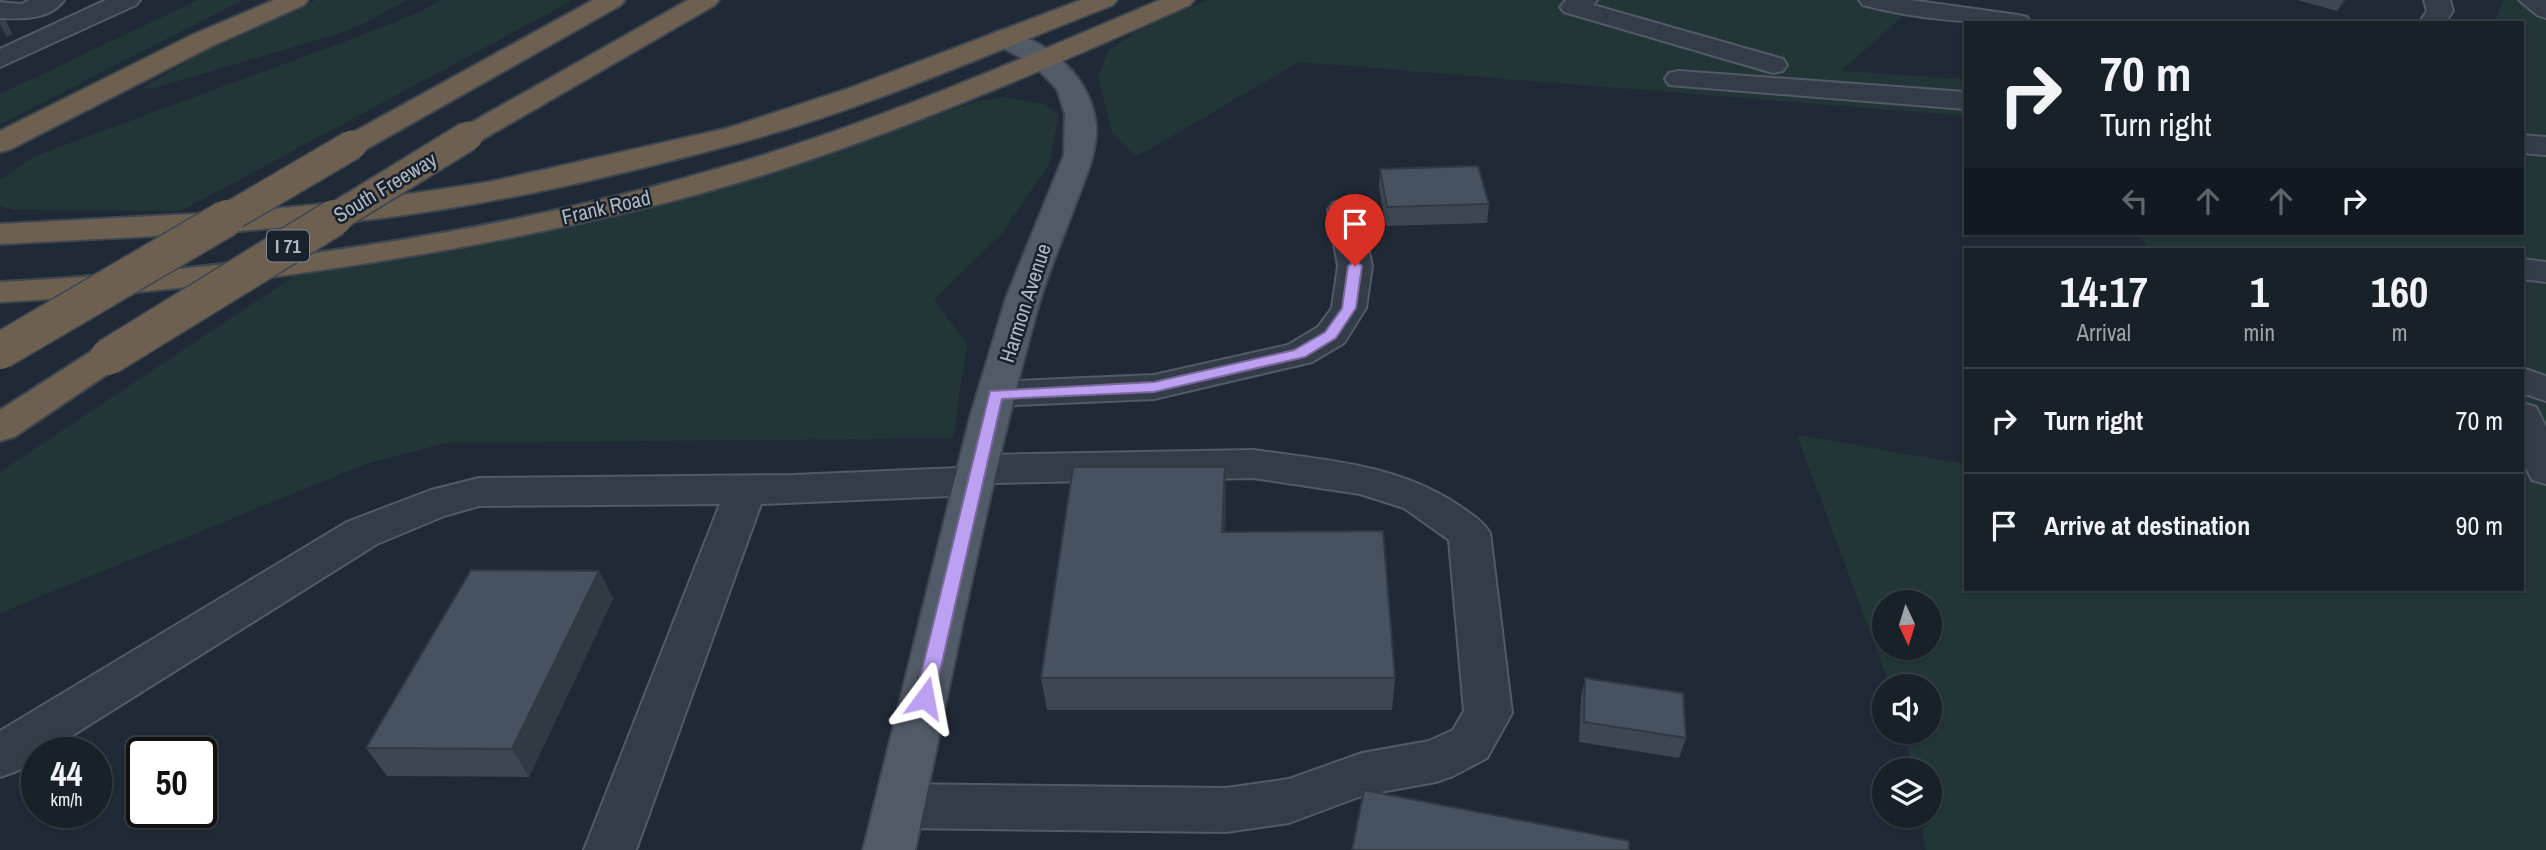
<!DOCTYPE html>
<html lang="en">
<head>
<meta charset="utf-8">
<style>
  body { margin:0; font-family:"Archivo Narrow",sans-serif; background:#252d34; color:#f1f3f6; height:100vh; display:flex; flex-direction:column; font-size:26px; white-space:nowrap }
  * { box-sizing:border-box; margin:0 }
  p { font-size:23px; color:#9fa3a8 }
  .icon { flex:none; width:38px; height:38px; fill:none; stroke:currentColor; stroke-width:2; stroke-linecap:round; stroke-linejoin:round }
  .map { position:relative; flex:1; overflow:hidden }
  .details { position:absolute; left:1964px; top:248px; width:560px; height:343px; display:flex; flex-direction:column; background:#182028; border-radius:0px; box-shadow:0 2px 5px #0004,0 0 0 2px #363e45 }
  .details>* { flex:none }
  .banner { position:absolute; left:1964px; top:21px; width:560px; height:214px; border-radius:0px; box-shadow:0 2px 5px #0004,0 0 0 2px #363e45; background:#182028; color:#f1f3f6; overflow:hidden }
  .needle { width:46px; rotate:176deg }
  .fabs { position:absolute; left:1872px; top:590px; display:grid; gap:14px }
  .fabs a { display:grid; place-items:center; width:70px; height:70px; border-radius:50%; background:#182028; box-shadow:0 2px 5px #0004,0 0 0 2px #363e45; font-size:35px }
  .speed { position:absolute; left:21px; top:737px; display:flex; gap:14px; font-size:35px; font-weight:700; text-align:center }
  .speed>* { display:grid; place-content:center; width:91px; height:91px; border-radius:50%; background:#182028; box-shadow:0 2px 5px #0004,0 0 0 2px #363e45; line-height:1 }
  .speed small { font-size:18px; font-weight:400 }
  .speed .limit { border:4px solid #111; border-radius:10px; background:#fff; color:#111 }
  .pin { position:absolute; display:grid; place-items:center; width:60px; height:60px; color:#fff; margin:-72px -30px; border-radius:50% 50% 50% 0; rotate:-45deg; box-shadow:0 0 7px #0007 }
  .pin .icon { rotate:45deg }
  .me { position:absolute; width:77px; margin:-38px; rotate:13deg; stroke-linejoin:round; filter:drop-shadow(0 0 5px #0008) }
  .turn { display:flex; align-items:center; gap:24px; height:147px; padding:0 21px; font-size:32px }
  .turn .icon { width:91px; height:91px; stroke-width:2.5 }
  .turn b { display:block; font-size:49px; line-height:60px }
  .lanes { display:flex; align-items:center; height:66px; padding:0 21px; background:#0003; justify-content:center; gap:35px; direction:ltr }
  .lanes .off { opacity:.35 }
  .eta { display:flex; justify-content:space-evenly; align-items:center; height:119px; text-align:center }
  .eta b { font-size:42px; font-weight:700; line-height:49px }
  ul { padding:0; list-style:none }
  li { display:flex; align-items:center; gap:21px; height:105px; padding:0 21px; border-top:2px solid #363e45 }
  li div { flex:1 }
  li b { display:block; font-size:26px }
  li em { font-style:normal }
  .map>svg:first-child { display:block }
  .green { fill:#223637; fill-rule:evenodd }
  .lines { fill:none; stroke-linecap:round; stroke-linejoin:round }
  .minor-tunnel { stroke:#353f4b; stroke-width:29; stroke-dasharray:29 14; stroke-linecap:butt }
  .minor-casing { stroke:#515a65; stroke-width:4 }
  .major-casing { stroke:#3d4550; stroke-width:4 }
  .highway-casing { stroke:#3e4751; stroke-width:4 }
  .minor { fill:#333c47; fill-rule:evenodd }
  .major { fill:#515b67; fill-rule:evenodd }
  .highway { fill:#6d6051; fill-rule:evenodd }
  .highway-bridge-far1-casing { stroke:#3e4751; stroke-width:32; stroke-linecap:butt }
  .highway-bridge-casing { stroke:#3e4751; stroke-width:39; stroke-linecap:butt }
  .highway-bridge-far1 { stroke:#6d6051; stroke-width:29 }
  .highway-bridge { stroke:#6d6051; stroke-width:36 }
  .wall { fill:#3c4753 }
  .shaded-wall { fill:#313943 }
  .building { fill:#465260; stroke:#313943; stroke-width:2 }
  .route { fill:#bca0f2; stroke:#7a689d; stroke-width:2 }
  .labels { text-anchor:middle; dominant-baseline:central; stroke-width:5; stroke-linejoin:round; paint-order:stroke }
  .shield { fill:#19212b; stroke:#818a96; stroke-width:2 }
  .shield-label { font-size:19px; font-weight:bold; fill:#aeb7c4 }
  .street-label { font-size:21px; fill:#aeb7c4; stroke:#19212b }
</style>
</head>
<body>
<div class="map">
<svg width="2546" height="850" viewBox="0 0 2546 850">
  <rect width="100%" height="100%" fill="#202a36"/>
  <!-- green -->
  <path class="green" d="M 198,0 L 243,0 L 0,124 L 0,94 Z
    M 316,0 L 408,0 L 361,25 L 334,35 L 154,88 L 142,88 L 237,33 Z
    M 441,0 L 573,0 L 181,211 L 15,210 L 0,206 L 0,180 L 35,156 L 349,40 L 420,12 Z
    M 1208,0 L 1921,0 L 1841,71 L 1965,79 L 1965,116 L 1299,62 L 1136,157 L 1112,133 L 1098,77 L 1108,51 L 1140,29 Z
    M 2503,0 L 2546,0 L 2546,850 L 1926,850 L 1920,816 L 1930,816 L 1930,770 L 1912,770 L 1905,732 L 1930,732 L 1930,686 L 1890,686 L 1797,435 L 1965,464 L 1965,590 L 2522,590 L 2522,250 L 2150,250 L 2137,233 L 2522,233 L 2522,23 L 2495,23 ZM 1885,602 L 1930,602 L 1930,648 L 1885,648 Z
    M 1005,97 L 1044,104 L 1059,114 L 1049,164 L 1002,233 L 934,300 L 967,343 L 953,438 L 445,443 L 366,464 L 0,613 L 0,472 L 305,269 L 629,211 L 771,175 L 974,102 Z"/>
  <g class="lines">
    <!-- minor-tunnel -->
    <path class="minor-tunnel" d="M 0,24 L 6,21"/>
    <!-- minor casing -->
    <g class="minor-casing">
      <path id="minor" d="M 30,0 L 64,0 C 50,20 21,19 0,18 L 0,2 L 21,4 Z
        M 106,0 L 140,0 L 136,5 L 0,67 L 0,49 Z
        M 1566,0 L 1597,0 L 1593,5 L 1783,59 L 1787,65 L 1783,71 L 1773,73 L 1564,12 L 1560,7 Z
        M 1859,0 L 1910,0 L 2018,15 L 2027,17 L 2031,23 C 1973,23 1919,20 1863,5 Z
        M 2424,0 L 2450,0 L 2453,11 L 2445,23 L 2419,23 L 2427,11 Z
        M 2519,0 L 2546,0 L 2546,18 L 2537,15 Z
        M 1679,71 L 1965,92 L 1965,109 L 1669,85 L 1665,79 L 1669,73 Z
        M 2522,135 L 2546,137 L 2546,155 L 2522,153 Z
        M 1344,200 L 1355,203 L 1360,210 L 1372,266 L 1366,308 L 1344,343 L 1312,362 L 1154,399 L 996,406 L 983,403 L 977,394 L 983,385 L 996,382 L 1154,375 L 1288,345 L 1318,327 L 1332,308 L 1338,266 L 1328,210 L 1333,203 Z
        M 2522,259 L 2546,262 L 2546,282 L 2522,279 Z
        M 2522,368 L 2546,376 L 2546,401 L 2522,393 Z
        M 2522,403 L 2536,407 L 2546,427 L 2546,484 L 2532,480 L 2522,460 Z
        M 1253,450 C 1324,460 1397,464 1458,505 C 1471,514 1482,520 1490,533 L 1512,713 L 1487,758 L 1453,776 L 1436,782 L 1364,795 L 1289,823 L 1226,832 L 900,828 L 882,822 L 875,806 L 882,790 L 900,784 L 1226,788 L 1289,779 L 1362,753 L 1429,741 L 1453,730 L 1464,711 L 1449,540 L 1404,508 L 1360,494 L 1253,478 L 993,483 L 988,491 L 974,495 L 761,504 L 636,850 L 584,850 L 720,504 L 479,506 L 444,516 L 377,544 L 46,752 L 37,752 L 37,758 L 17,771 L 0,777 L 0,731 L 347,522 L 431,490 L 479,478 L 793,475 L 958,468 L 963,459 L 977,455 Z"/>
    </g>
    <!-- major casing -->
    <g class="major-casing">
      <path id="major" d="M 1004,30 C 1050,42 1092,77 1096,127 C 1097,154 1085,178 1076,203 C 1062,241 1045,279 1035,318 C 987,493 953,672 915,850 L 863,850 L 970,417 L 1006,298 L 1064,155 L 1065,114 L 1057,89 L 1033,64 L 995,44 L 991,38 L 995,32 Z"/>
    </g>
    <!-- highway casing -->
    <g class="highway-casing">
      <path id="highway" d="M 274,0 L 308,0 L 304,5 L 212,46 L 11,149 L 0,152 L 0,131 L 194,34 Z
        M 593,0 L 625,0 L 621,5 L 363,151 L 352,154 L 341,151 L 337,145 L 341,139 Z
        M 688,0 L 719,0 L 715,5 L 478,142 L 468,145 L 458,142 L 453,136 L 458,130 Z
        M 1081,0 L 1117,0 L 1113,5 C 992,52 871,107 746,141 C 624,174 499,204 374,219 C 250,233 125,237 0,244 L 0,224 L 250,211 L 376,199 L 489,182 L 728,128 L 847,89 Z
        M 1160,0 L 1194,0 L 1190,5 C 1050,67 910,129 763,175 C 665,206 563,228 462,247 C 309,275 155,294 0,302 L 0,282 C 248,269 499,235 737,163 C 882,120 1021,59 1160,0 Z
        M 108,345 L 121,349 L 126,357 L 121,365 L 14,437 L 0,441 L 0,410 L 95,349 Z"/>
    </g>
    <!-- minor -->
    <use href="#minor" class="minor"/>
    <!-- major -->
    <use href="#major" class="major"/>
    <!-- highway -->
    <use href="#highway" class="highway"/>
    <!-- highway-bridge-far1 casing -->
    <g class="highway-bridge-far1-casing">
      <path id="highway-bridge-far1" d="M 224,220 L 352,145
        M 331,220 L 468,136"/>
    </g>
    <!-- highway-bridge casing -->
    <g class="highway-bridge-casing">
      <path id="highway-bridge" d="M 0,351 L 227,218
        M 108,357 L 334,218"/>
    </g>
    <!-- highway-bridge-far1 -->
    <use href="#highway-bridge-far1" class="highway-bridge-far1"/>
    <!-- highway-bridge -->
    <use href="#highway-bridge" class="highway-bridge"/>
  </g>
  <!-- wall -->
  <path class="wall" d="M 2297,0 L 2346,0 L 2337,11 Z
    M 1380,169 L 1489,204 L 1487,223 L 1386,226 L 1379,187 Z
    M 1226,500 L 1225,532 L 1395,678 L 1392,710 L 1047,710 L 1041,678 Z
    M 599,571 L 613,599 L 529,777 L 387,776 L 366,748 Z
    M 1585,678 L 1686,738 L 1679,758 L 1579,742 L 1581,698 Z"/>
  <!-- shaded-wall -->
  <path class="shaded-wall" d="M 2343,0 L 2346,0 L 2337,11 Z
    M 1225,467 L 1226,500 L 1224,564 L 1222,532 Z
    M 599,571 L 613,599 L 529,777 L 512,749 Z"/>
  <!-- building -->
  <path class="building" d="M 1478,166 L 1489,204 L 1387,207 L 1380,169 Z
    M 1073,467 L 1225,467 L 1222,532 L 1383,531 L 1395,678 L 1041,678 Z
    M 471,570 L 599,571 L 512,749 L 366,748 Z
    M 1585,678 L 1683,693 L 1686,738 L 1584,722 Z
    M 1364,790 L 1629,841 L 1629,850 L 1352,850 Z"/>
  <!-- route -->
  <path class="route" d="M 1355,261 L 1362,266 L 1356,308 L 1336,338 L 1305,357 L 1154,392 L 1002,399 L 934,698 L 931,703 L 925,705 L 918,703 L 915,698 L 990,391 L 1154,382 L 1294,350 L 1325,332 L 1342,308 L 1348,266 Z"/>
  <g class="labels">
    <!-- shield labels -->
    <rect class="shield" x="267" y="230.5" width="42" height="31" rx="5"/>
    <g class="shield-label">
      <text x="288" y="246">I 71</text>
    </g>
    <!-- street labels -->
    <g class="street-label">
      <text transform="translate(385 187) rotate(-31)">South Freeway</text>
      <text transform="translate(606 207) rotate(-13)">Frank Road</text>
      <text transform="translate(1025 303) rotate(-72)">Harmon Avenue</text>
    </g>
  </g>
</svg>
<div class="fabs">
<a><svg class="needle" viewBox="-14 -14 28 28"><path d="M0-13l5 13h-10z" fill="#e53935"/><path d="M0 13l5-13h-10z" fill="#9fa3a8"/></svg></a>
<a><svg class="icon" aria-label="sound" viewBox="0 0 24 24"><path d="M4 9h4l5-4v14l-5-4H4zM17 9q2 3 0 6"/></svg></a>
<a><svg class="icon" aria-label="layers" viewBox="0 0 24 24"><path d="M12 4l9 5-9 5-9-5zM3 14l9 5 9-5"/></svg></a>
</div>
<div class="speed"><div>44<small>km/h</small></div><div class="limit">50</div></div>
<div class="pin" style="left:1355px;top:266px;background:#d93025"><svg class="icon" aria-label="arrive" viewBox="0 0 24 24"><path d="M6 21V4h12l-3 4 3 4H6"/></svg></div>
<svg class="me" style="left:925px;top:698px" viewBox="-20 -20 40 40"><path d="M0-17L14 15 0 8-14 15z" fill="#bca0f2" stroke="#fff" stroke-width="4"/></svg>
<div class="banner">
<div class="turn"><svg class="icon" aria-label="right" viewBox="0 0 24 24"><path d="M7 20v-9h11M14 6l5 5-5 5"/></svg><div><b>70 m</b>Turn right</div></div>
<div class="lanes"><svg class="icon off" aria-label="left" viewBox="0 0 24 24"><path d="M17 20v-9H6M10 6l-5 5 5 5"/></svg><svg class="icon off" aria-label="ahead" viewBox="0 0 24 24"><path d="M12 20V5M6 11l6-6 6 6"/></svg><svg class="icon off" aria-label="ahead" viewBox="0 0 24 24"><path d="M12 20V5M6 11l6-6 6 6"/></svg><svg class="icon" aria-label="right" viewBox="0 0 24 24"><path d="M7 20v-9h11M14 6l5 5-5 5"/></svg></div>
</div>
<section class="details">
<div class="eta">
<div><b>14:17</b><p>Arrival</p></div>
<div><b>1</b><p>min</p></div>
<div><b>160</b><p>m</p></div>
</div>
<ul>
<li><svg class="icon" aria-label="right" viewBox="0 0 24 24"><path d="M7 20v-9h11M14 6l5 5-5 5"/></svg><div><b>Turn right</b></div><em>70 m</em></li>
<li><svg class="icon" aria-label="arrive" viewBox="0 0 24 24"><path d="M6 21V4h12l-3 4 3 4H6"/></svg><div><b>Arrive at destination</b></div><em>90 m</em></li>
</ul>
</section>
</div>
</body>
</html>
